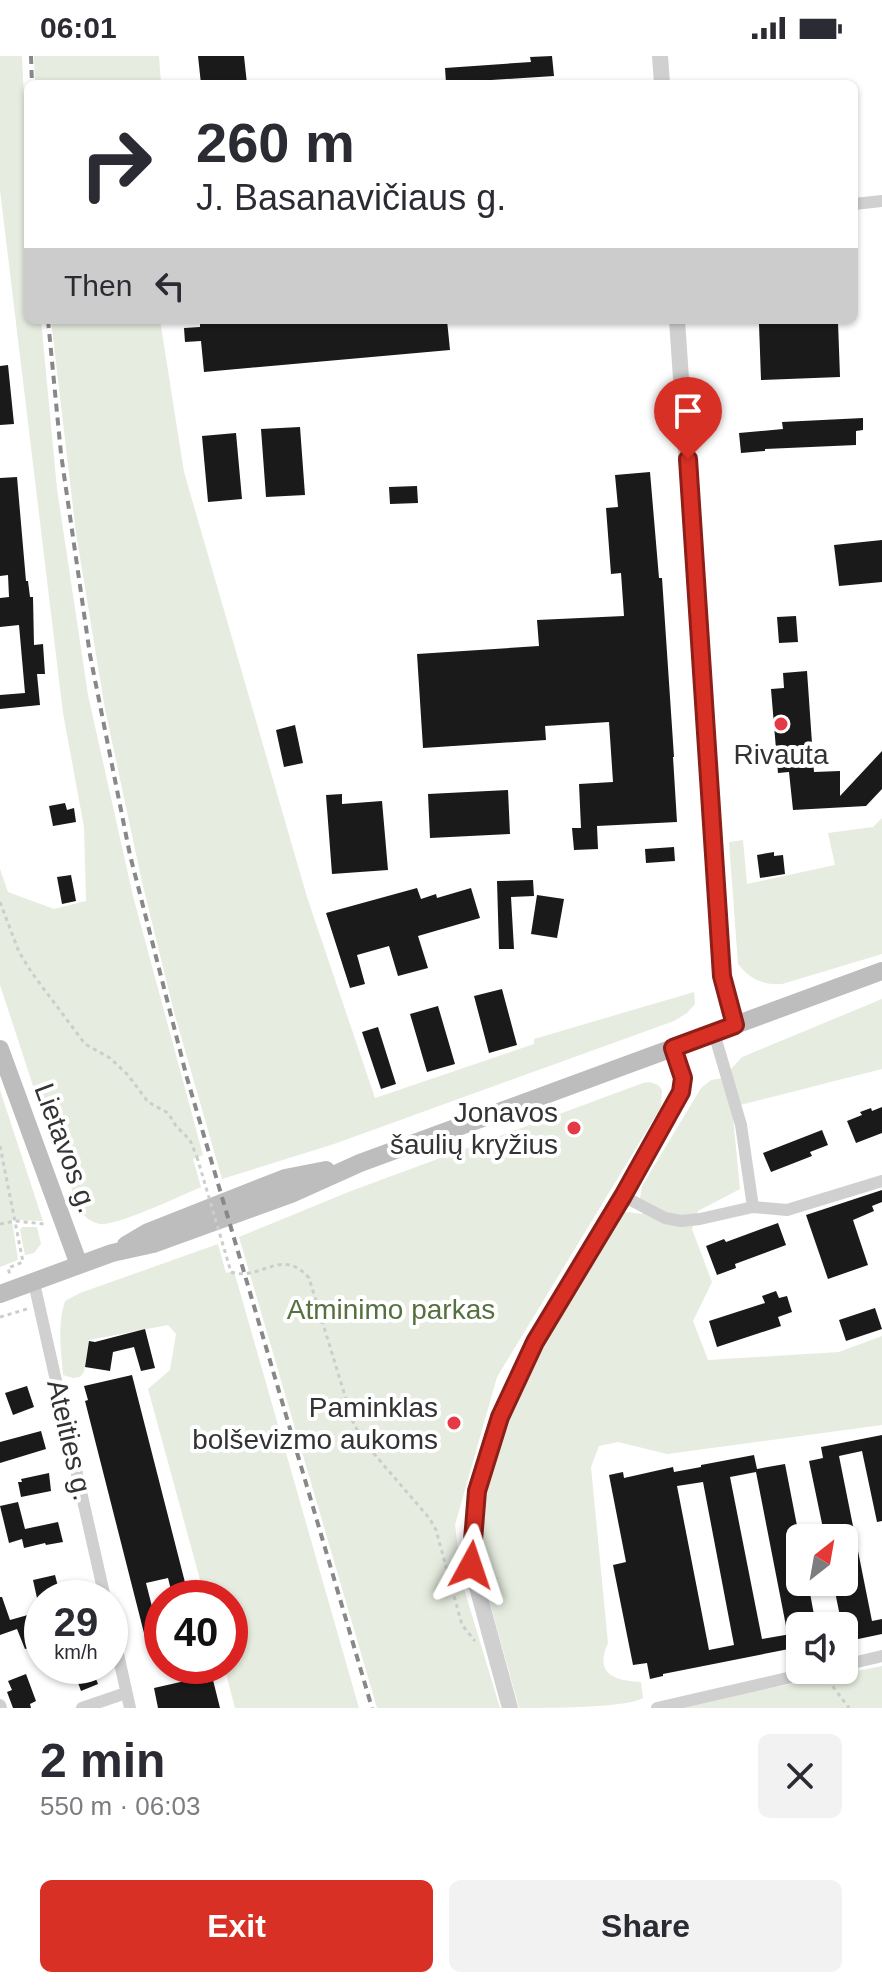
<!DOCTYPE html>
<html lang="en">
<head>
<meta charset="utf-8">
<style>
  body { margin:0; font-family:Arial,sans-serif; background:#f2f2f3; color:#2b2b33; height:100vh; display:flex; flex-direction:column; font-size:30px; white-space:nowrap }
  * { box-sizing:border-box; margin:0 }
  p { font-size:26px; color:#7c7c81 }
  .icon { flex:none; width:44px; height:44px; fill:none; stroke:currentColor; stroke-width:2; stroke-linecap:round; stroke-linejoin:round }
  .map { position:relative; height:1652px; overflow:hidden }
  .drawer { display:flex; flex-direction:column; background:#fff; flex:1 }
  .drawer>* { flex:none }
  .top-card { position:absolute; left:24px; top:24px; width:834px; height:244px; border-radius:12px; box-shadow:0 2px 6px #0004; background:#fff; color:#2b2b33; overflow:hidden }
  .needle { width:52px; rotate:31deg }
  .tools { position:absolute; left:786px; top:1468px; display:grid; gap:16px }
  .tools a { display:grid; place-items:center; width:72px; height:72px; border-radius:12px; background:#fff; box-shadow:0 2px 6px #0004; font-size:40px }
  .speed { position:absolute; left:24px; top:1524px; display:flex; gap:16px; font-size:40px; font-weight:700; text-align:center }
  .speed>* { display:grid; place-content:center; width:104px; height:104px; border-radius:50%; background:#fff; box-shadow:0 2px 6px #0004; line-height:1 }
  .speed small { font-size:20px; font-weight:400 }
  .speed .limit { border:12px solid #d22; background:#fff; color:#111 }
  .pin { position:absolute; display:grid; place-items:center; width:68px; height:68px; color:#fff; margin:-82px -34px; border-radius:50% 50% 50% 0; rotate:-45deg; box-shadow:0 0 8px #0007 }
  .pin .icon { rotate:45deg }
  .me { position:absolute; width:88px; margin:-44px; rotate:5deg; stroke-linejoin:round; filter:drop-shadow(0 0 6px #0008) }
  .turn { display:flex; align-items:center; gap:28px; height:168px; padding:0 40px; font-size:36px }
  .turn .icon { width:104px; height:104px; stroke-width:2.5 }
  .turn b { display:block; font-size:56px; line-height:68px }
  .then { display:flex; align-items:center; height:76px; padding:0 40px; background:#0003; gap:16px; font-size:30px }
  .round { display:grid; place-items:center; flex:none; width:84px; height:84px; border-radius:12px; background:#f2f2f3 }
  .head { display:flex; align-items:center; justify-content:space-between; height:136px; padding:0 40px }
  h1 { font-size:48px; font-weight:700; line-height:60px }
  .action { display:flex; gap:16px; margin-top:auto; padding:16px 40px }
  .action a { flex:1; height:92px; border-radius:12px; background:#d93025; color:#fff; font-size:32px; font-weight:700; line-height:92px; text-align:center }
  .action a+a { background:#f2f2f3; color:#2b2b33 }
  .status { display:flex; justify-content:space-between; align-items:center; height:56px; padding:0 40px; background:#fff; direction:ltr }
  .status svg { height:22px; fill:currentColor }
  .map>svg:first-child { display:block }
  .green { fill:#e6ecdf }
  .building { fill:#1a1a1a; fill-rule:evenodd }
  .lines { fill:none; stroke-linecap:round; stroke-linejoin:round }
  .path { stroke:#cdcdcd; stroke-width:3; stroke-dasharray:4 4; stroke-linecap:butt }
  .minor { stroke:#d0d0d0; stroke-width:12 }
  .tertiary { stroke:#d0d0d0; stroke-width:16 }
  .secondary { stroke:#bdbdbd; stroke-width:18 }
  .rail { stroke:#888; stroke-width:4; stroke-dasharray:8 6; stroke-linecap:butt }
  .path-bridge { stroke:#cdcdcd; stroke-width:3; stroke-dasharray:4 4; stroke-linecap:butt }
  .route-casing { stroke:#8d1f18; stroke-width:20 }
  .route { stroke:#d93025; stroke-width:14 }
  .poi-dot { fill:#e63946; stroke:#fff; stroke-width:3 }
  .labels { text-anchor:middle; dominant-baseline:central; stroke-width:8; stroke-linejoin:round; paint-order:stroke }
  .poi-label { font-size:28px; fill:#333; stroke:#fff; text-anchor:end }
  .street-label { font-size:28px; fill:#333; stroke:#fff }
  .park-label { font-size:28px; fill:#56703f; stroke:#fff }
</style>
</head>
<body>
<div class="status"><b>06:01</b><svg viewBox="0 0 49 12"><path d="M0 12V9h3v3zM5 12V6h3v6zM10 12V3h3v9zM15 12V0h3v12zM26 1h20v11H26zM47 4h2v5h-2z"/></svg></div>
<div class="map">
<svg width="882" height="1652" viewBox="0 0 882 1652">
  <rect width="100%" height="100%" fill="#fff"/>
  <!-- green -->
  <path class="green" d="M 0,0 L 22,0 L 28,131 L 28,264 L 41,264 L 57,433 L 88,639 L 133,840 L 203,1099 L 193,1103 L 201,1131 C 183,1139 116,1170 101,1168 C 92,1167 85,1161 80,1155 L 38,1045 L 0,929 L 0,813 L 8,836 L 54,853 L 86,845 L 84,771 L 63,657 L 0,134 Z
    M 34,0 L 159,0 L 161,28 L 35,28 Z
    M 51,264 L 160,264 L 184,416 L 307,841 L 375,1042 L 534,988 L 534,983 L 694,936 L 695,948 L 687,957 L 674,965 L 334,1088 L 222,1123 L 174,956 L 142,826 L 105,653 L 76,477 Z
    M 882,762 L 882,898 L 782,928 C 762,929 750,923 738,908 L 729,786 L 743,784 L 747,828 L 835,809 L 828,777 L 873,771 Z
    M 882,943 L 882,1013 L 732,1051 L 740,1133 L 698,1155 L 692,1173 L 712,1226 L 693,1265 L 708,1304 L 839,1296 L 882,1280 L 882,1369 L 667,1398 L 618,1386 L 599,1390 L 591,1411 L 608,1587 C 594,1618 614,1625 641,1626 L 643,1642 C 627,1652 545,1652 519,1652 L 479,1507 L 484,1448 L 492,1412 L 516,1339 L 545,1282 L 619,1158 L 628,1156 L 642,1158 L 647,1148 L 640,1142 L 642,1130 L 701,1032 L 711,1024 L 723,1022 L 742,1001 Z
    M 650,1026 L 658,1029 L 662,1034 L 661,1051 L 497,1321 L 455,1469 L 462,1526 L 500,1652 L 377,1652 L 239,1181 L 351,1135 L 643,1027 Z
    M 0,1034 L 43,1165 L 12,1164 L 18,1204 L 0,1211 Z
    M 22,1171 L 37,1171 L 41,1188 L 34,1197 L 25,1199 L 20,1174 Z
    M 218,1188 L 226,1217 L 234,1215 L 359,1652 L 235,1652 L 224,1610 L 230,1610 L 230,1542 L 205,1542 L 148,1333 L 170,1314 L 176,1278 L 168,1269 L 89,1284 L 84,1316 L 80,1321 L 73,1322 L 63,1319 C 61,1294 57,1269 65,1245 L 80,1237 Z
    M 882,1610 L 882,1652 L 684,1652 L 761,1634 Z"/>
  <!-- building -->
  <path class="building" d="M 198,0 L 244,0 L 247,28 L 201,28 Z
    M 552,0 L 554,20 L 446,27 L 445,12 L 531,6 L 530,1 Z
    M 200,264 L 447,264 L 450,294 L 204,316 L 201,285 L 185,286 L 184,272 L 200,271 Z
    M 838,266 L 840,321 L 761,324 L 759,268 Z
    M 8,309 L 14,368 L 0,369 L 0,310 Z
    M 863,362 L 863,374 L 856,375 L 856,389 L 765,393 L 765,395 L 741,397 L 739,377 L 783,373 L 782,366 Z
    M 300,371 L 305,439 L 266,441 L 261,373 Z
    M 236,377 L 242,443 L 208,446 L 202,380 Z
    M 650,416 L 659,522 L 662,522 L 674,701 L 673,701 L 677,766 L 597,770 L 598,793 L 574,794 L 572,772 L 581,772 L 579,728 L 613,726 L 609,666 L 545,670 L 546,684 L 423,692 L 417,598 L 539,590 L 537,564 L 624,560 L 621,517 L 611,518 L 606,452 L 618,451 L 615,419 Z
    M 17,421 L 26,525 L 28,525 L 30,541 L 33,541 L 34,589 L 43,588 L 45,618 L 37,618 L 40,649 L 0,653 L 0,639 L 25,637 L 19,569 L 0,571 L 0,542 L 9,541 L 8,519 L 0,520 L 0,422 Z
    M 417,430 L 418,447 L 390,448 L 389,431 Z
    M 882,484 L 882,526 L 839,530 L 834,489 Z
    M 796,560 L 798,586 L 779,587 L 777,561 Z
    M 807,615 L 814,716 L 840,715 L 840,740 L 882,695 L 882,733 L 866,750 L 793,754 L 789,716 L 778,717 L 771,633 L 784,632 L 783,617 Z
    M 295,669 L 303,707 L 284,711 L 276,674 Z
    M 508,734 L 510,778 L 430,782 L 428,738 Z
    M 342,738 L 342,748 L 382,745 L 388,814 L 332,818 L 326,739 Z
    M 65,747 L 67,754 L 74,752 L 76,766 L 53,770 L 49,750 Z
    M 674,791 L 675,805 L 646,807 L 645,793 Z
    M 774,796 L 774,800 L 783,799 L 785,818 L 760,822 L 757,799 Z
    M 71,819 L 76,845 L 62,848 L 57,821 Z
    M 533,824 L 534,840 L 511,841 L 514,893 L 499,893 L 497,825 Z
    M 417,832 L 421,843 L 436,838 L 437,842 L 471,832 L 480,862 L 418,880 L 428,912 L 398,920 L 389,890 L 357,899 L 365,928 L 350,932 L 326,857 Z
    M 537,839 L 564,843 L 557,882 L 531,878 Z
    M 502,933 L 517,989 L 489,997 L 474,940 Z
    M 438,950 L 455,1008 L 427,1016 L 410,958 Z
    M 378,971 L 396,1028 L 381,1033 L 362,976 Z
    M 882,1051 L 882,1077 L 856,1087 L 847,1065 L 862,1059 L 860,1056 L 871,1052 L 872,1055 Z
    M 822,1074 L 828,1089 L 810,1096 L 812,1100 L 771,1116 L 763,1097 Z
    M 882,1134 L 882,1146 L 872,1150 L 874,1155 L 853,1164 L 868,1209 L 828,1223 L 806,1159 Z
    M 778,1167 L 786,1189 L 735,1208 L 736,1212 L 717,1219 L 706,1190 L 724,1183 L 726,1186 Z
    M 776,1235 L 779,1242 L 787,1240 L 792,1256 L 778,1261 L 781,1270 L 717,1291 L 709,1265 L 765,1247 L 762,1240 Z
    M 875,1252 L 882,1273 L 846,1285 L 839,1264 Z
    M 145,1273 L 155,1312 L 141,1315 L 134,1291 L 113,1296 L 110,1315 L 85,1311 L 89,1285 L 95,1286 Z
    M 132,1319 L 189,1542 L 173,1542 L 168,1522 L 146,1527 L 160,1582 L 146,1585 L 85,1345 L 88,1344 L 84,1330 Z
    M 27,1330 L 34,1351 L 13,1359 L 5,1337 Z
    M 41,1375 L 46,1393 L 0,1407 L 0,1386 Z
    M 882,1379 L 882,1465 L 877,1466 L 862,1395 L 839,1400 L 872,1565 L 882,1563 L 882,1578 L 844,1586 L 844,1570 L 842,1570 L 833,1526 L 844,1526 L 844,1482 L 825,1482 L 809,1405 L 823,1402 L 821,1391 Z
    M 754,1399 L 757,1413 L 785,1408 L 800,1485 L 800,1526 L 808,1526 L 816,1570 L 786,1570 L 756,1416 L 730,1421 L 762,1583 L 791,1578 L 794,1592 L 663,1618 L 663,1620 L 650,1623 L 647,1607 L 633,1609 L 613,1509 L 626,1506 L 609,1419 L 623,1416 L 624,1422 L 673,1411 L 674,1416 L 701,1411 L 701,1409 ZM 703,1426 L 734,1589 L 709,1594 L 677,1430 Z
    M 49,1417 L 51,1435 L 21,1441 L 18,1426 L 22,1426 L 21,1423 Z
    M 18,1446 L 25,1473 L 58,1466 L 63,1486 L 46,1489 L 45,1487 L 24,1492 L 22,1483 L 9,1487 L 0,1450 Z
    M 55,1519 L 61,1542 L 37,1542 L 33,1524 Z
    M 0,1541 L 2,1541 L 10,1564 L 42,1555 L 42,1588 L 25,1593 L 17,1573 L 0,1579 Z
    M 72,1610 L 91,1610 L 98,1628 L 81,1635 Z
    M 211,1616 L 220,1652 L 158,1652 L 154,1632 L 198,1622 L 197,1619 Z
    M 26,1618 L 36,1645 L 30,1648 L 31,1652 L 13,1652 L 7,1636 L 12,1634 L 8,1625 Z"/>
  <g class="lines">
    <!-- path -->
    <path class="path" d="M 0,846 L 19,896 L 32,917 L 85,988 L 110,1002 L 128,1019 L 148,1046 L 168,1057 L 176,1070 L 190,1084 L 197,1101
      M 0,1090 L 23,1206 L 8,1212 L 10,1219
      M 0,1168 L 15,1165 L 44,1168 L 47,1167
      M 231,1216 C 260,1226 282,1190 309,1222 L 353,1366 L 363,1385 L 430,1463 L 436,1474 L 462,1569 L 475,1585
      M 0,1261 L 27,1253
      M 828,1624 L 849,1652"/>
    <!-- minor -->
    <path class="minor" d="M 854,148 L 882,145
      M 714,977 L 741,1069 L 753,1151
      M 623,1140 L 665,1162 L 681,1165 L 700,1163 L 753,1151 L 787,1154 L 882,1125
      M 34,1227 L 105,1542
      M 110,1562 L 130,1652
      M 844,1609 L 882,1600
      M 0,1649 L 1,1652
      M 82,1652 L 126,1637
      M 657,1652 L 822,1614"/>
    <!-- tertiary -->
    <path class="tertiary" d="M 660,0 L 662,28
      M 677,264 L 722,920 L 735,969
      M 510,1652 L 471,1509 L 477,1435 L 500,1361 L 535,1286 L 623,1140 L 681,1036 L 683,1022 L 673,992"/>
    <!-- secondary -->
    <path class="secondary" d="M 0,993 L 79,1209
      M 126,1189 L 148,1176 L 285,1122 L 326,1114
      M 0,1238 L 112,1197 L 153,1188 L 291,1138 L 360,1107 L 882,915"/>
    <!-- rail -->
    <path class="rail" d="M 31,0 L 32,28
      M 48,264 L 61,398 L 90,599 L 130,799 L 187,1022 L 372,1652"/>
    <!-- path-bridge -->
    <path class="path-bridge" d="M 197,1101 L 231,1216"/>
  </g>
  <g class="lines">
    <!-- route casing -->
    <g class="route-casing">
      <path id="route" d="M 471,1509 L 477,1435 L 500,1361 L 535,1286 L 623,1140 L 681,1036 L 683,1022 L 673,992 L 735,969 L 722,920 L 688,403"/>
    </g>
    <!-- route -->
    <use href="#route" class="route"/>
  </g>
  <!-- markers -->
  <g class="poi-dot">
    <circle cx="781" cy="668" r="8"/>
    <circle cx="574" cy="1072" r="8"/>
    <circle cx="454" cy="1367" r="8"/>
  </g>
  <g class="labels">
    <!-- poi labels -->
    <g class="poi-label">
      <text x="781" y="698" text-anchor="middle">Rivauta</text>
      <text x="558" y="1056">Jonavos<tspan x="558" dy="32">šaulių kryžius</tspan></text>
      <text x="438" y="1351">Paminklas<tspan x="438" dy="32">bolševizmo aukoms</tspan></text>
    </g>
    <!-- street labels -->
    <g class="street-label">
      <text transform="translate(66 1092) rotate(70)">Lietavos g.</text>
      <text transform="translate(70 1384) rotate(77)">Ateities g.</text>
    </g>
    <!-- park labels -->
    <g class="park-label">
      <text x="391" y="1253">Atminimo parkas</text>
    </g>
  </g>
</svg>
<div class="tools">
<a><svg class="needle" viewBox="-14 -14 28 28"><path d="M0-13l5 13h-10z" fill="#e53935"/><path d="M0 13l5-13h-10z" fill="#7c7c81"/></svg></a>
<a><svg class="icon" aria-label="sound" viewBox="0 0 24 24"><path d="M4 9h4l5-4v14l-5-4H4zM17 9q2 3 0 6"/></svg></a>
</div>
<div class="speed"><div>29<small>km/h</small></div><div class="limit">40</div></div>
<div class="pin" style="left:688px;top:403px;background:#d93025"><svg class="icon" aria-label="arrive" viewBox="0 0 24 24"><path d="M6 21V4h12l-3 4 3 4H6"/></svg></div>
<svg class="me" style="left:471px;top:1509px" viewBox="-20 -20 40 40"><path d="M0-17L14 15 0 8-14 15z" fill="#d93025" stroke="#fff" stroke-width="4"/></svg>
<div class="top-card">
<div class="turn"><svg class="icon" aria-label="right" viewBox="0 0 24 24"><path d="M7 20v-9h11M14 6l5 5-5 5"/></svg><div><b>260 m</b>J. Basanavičiaus g.</div></div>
<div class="then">Then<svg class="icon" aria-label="left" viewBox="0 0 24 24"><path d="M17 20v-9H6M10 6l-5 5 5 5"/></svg></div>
</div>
</div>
<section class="drawer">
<div class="head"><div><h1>2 min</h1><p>550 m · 06:03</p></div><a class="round"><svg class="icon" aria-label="close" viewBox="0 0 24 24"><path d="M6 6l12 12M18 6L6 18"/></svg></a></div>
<div class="action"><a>Exit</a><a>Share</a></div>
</section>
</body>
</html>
